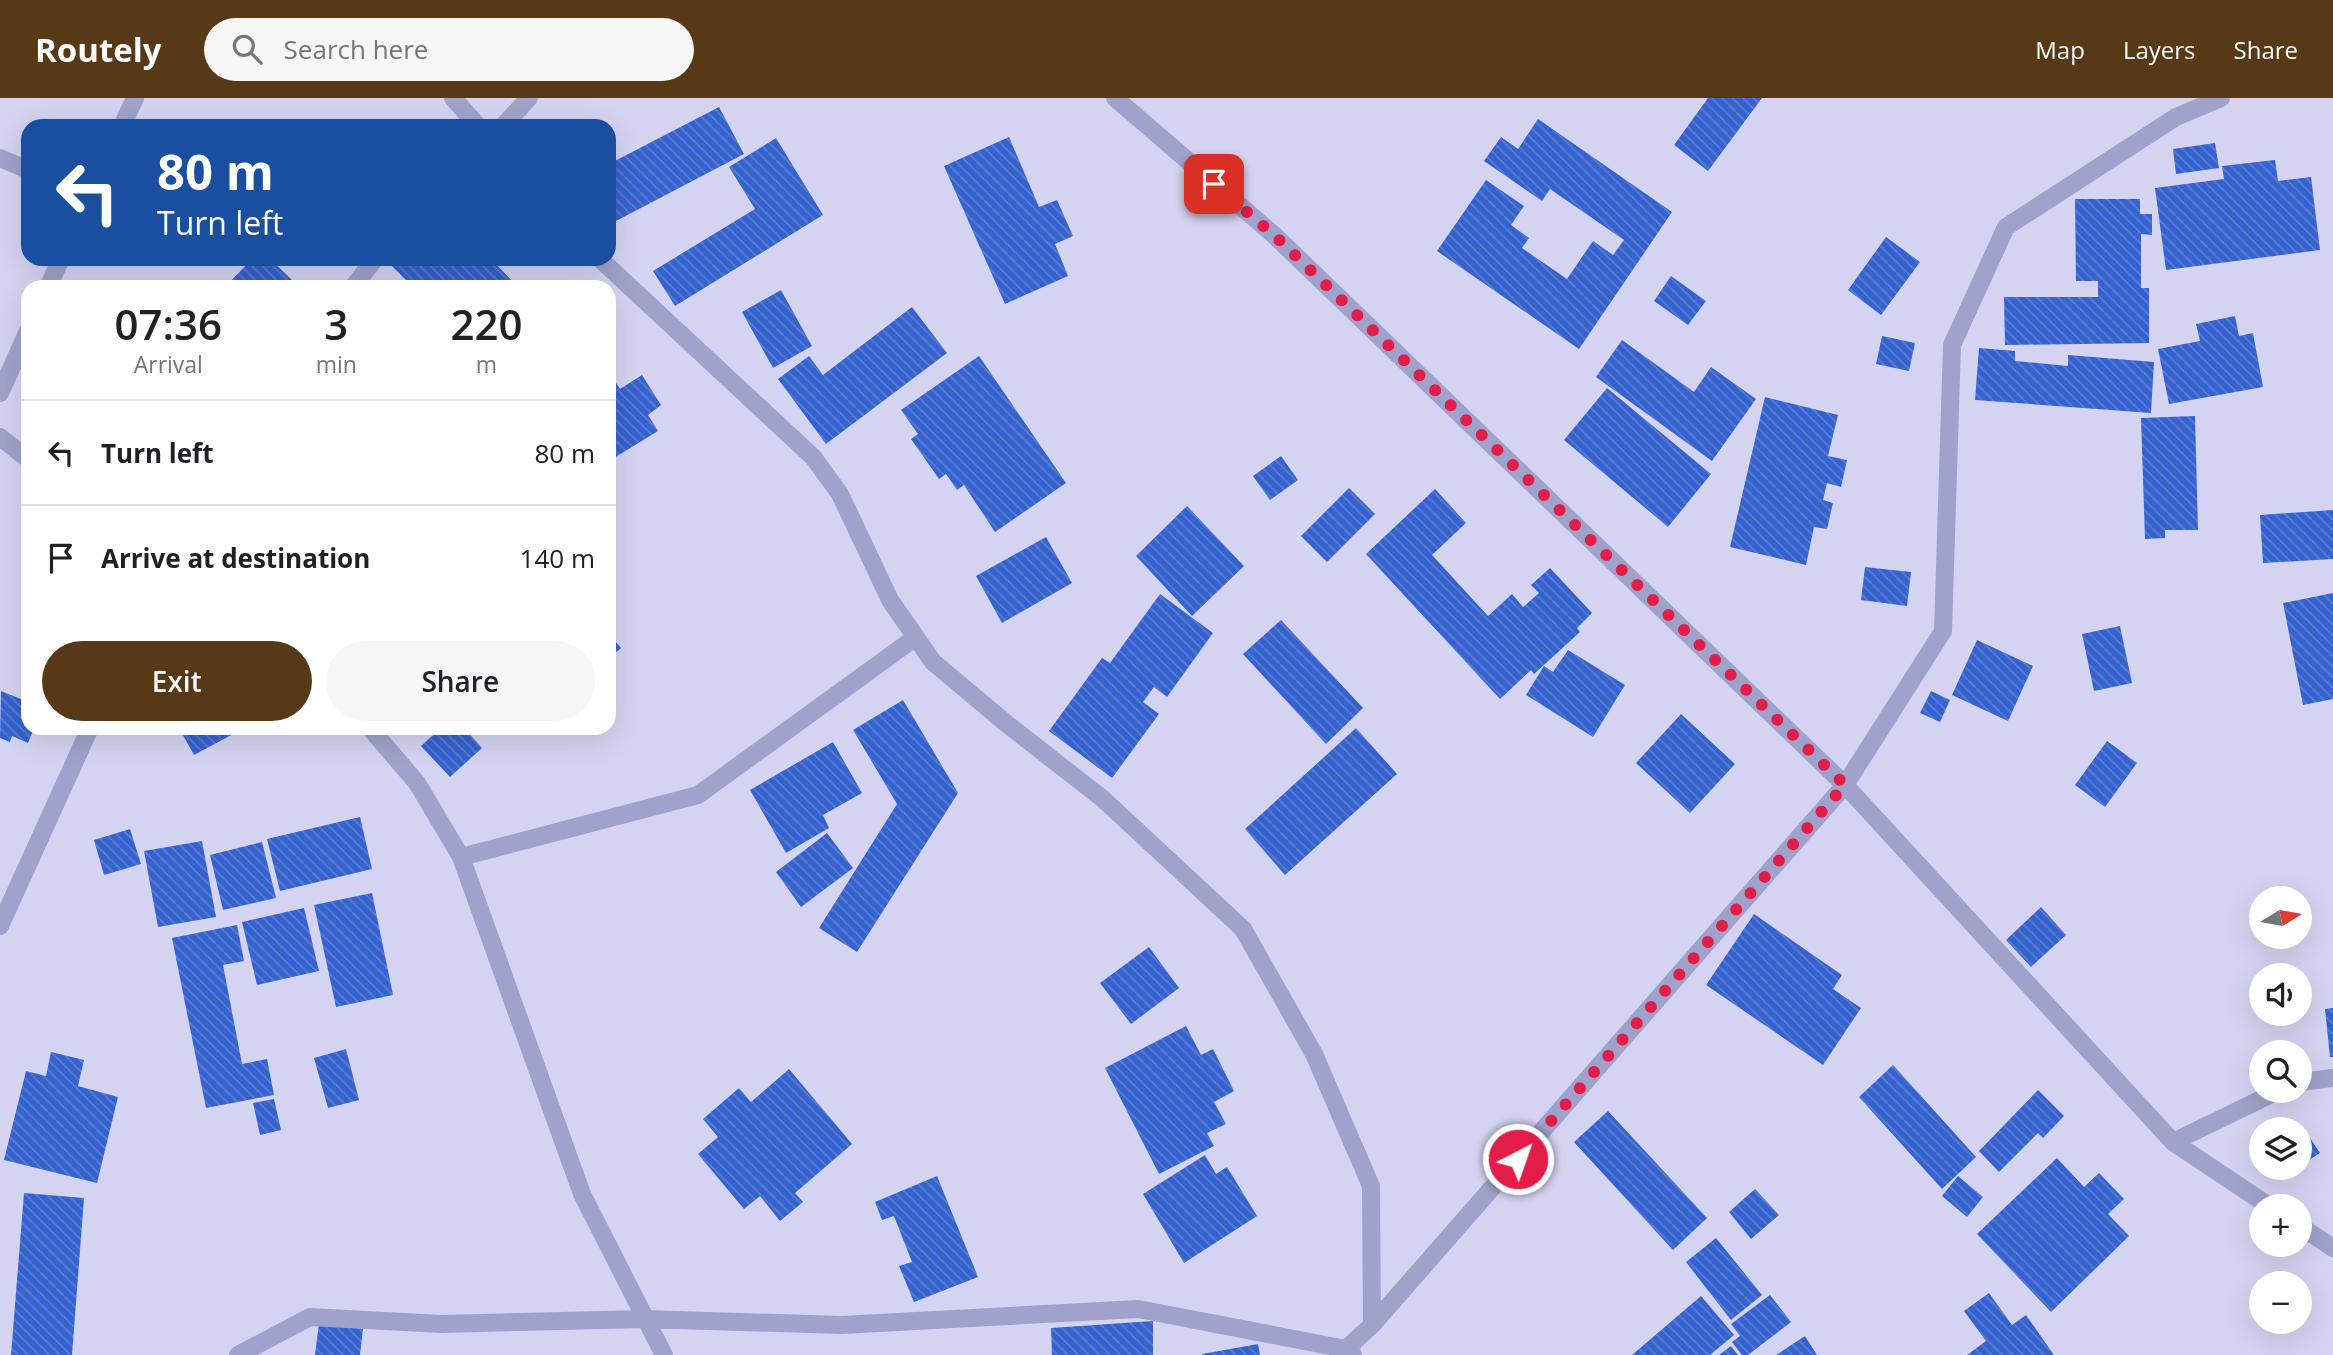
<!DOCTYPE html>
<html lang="en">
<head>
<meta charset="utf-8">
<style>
  body { margin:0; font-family:"Open Sans",sans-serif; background:#f6f6f6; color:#202124; height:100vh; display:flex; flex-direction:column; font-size:26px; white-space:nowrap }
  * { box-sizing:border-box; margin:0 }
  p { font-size:23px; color:#757577 }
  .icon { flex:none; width:38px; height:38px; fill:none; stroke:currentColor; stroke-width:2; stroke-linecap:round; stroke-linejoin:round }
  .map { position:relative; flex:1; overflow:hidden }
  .drawer { position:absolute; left:21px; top:182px; width:595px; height:455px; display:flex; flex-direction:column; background:#fff; border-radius:21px; box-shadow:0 7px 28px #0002 }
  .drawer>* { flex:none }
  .hud { position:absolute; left:21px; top:21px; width:595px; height:147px; border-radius:21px; box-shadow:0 7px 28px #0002; background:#1a4fa0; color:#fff; overflow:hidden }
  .needle { width:46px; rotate:79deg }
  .fabs { position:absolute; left:2249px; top:788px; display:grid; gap:14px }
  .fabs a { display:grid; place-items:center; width:63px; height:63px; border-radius:50%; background:#fff; box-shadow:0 7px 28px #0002; font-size:35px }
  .pin { position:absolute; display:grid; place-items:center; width:60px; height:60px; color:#fff; margin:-30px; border-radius:14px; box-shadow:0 4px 10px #0006 }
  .me { position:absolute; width:77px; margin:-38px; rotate:41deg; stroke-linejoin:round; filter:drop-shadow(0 0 5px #0008) }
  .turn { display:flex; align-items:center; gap:24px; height:147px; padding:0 21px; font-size:32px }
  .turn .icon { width:91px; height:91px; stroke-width:2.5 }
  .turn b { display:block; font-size:49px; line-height:60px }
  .eta { display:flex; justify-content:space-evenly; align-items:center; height:119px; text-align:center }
  .eta b { font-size:42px; font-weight:600; line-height:49px }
  .cta { display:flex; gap:14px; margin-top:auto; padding:14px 21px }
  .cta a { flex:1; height:80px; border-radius:42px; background:#583916; color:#fff; font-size:28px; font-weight:600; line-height:80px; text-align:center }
  .cta a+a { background:#f6f6f6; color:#202124 }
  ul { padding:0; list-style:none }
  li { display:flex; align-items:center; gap:21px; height:105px; padding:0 21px; border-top:2px solid #e0e0e0 }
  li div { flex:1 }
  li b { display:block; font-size:26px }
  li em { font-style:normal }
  header { display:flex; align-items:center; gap:42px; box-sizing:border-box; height:98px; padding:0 35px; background:#583916; color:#fff }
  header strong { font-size:33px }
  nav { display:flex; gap:38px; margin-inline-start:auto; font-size:24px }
  .search { width:490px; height:63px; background:#f6f6f6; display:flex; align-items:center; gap:18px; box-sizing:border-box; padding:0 24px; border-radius:38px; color:#757577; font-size:26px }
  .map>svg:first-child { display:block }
  .building { fill:url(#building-back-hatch) }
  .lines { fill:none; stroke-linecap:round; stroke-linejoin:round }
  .street { stroke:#9fa3cb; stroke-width:18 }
  .route { stroke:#e11d48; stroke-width:12; stroke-dasharray:0 21.6 }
</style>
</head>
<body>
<header>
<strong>Routely</strong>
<div class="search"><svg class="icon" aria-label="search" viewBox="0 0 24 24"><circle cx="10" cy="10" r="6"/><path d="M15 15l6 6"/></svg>Search here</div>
<nav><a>Map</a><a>Layers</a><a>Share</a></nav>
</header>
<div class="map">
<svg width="2333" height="1257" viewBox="0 0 2333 1257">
  <defs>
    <pattern id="building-back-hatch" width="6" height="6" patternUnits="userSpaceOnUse" patternTransform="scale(1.75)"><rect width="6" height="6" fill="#3462d1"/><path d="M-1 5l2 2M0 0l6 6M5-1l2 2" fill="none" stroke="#5d7ecc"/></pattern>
  </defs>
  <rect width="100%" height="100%" fill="#d4d4f2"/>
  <!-- building -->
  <path class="building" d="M 1708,0 L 1762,0 L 1708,73 L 1674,47 Z
    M 719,9 L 744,56 L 616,123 L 609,110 L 609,66 Z
    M 1538,21 L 1672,114 L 1579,251 L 1437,153 L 1486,82 L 1524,108 L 1511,127 L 1529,140 L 1522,150 L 1567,181 L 1593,143 L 1613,157 L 1624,142 L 1550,91 L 1542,103 L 1484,63 L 1501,39 L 1518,51 Z
    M 1009,39 L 1039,109 L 1057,102 L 1073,138 L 1055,146 L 1068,178 L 1005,206 L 944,68 Z
    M 776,40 L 823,117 L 675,208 L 653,173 L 755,111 L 729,69 Z
    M 2215,45 L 2219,70 L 2176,76 L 2173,51 Z
    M 2275,62 L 2278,83 L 2311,79 L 2320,152 L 2166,172 L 2155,90 L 2224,81 L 2222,68 Z
    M 2075,101 L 2140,101 L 2140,116 L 2152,116 L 2152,137 L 2141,136 L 2141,190 L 2149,190 L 2149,245 L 2005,247 L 2004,199 L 2098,199 L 2098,183 L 2076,183 Z
    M 1886,139 L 1920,164 L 1881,217 L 1848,192 Z
    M 252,161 L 270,161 L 293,183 L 287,189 L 225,189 Z
    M 400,161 L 491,161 L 518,189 L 413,189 L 392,168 Z
    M 1671,178 L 1706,203 L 1688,227 L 1654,203 Z
    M 781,192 L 812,248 L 773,270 L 742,214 Z
    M 912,209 L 947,255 L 826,346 L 778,281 L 809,258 L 823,277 Z
    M 2235,218 L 2239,238 L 2253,235 L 2263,289 L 2169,306 L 2158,251 L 2200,243 L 2196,226 Z
    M 1882,238 L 1915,245 L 1909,273 L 1876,266 Z
    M 1622,242 L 1694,294 L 1711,269 L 1756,301 L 1712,363 L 1596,279 Z
    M 1979,250 L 2015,253 L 2015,263 L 2068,268 L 2068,257 L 2154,264 L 2151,315 L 1975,302 Z
    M 979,258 L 1066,385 L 995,434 L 964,387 L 957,392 L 946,376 L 939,381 L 911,341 L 918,336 L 901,312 Z
    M 609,274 L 620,291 L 642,277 L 661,307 L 648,317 L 658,333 L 609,363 Z
    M 1607,290 L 1711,376 L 1668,429 L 1564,342 Z
    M 1765,299 L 1838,317 L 1828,358 L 1847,362 L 1841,389 L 1827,385 L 1823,402 L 1833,405 L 1827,431 L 1814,429 L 1806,467 L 1730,449 Z
    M 2195,318 L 2198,432 L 2165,432 L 2165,440 L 2145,441 L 2141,320 Z
    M 1281,358 L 1298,382 L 1270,402 L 1253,378 Z
    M 1349,390 L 1375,416 L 1327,464 L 1301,438 Z
    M 1435,391 L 1466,425 L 1432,457 L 1488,518 L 1512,496 L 1523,509 L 1539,495 L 1531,487 L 1550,470 L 1592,515 L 1577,530 L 1580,534 L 1534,576 L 1531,572 L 1500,601 L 1366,456 Z
    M 1187,408 L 1244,468 L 1192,518 L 1136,458 Z
    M 2333,412 L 2333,461 L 2263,465 L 2260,417 Z
    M 1046,439 L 1072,485 L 1002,525 L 976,478 Z
    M 1865,469 L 1911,474 L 1907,508 L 1861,502 Z
    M 2333,495 L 2333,601 L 2303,607 L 2283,505 Z
    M 1160,496 L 1213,535 L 1167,599 L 1154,589 L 1143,604 L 1159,616 L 1112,680 L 1049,633 L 1102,560 L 1110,565 Z
    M 1281,522 L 1363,610 L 1326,646 L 1243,556 Z
    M 2120,528 L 2132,585 L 2094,593 L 2082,536 Z
    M 609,536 L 621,550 L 609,561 Z
    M 1977,542 L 2033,568 L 2008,623 L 1952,597 Z
    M 1568,552 L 1625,587 L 1593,639 L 1526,597 L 1544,568 L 1553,574 Z
    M 1,593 L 28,604 L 28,630 L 34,630 L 28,645 L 12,638 L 10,644 L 0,640 Z
    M 1931,593 L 1950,602 L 1940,624 L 1920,615 Z
    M 903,602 L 958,695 L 857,854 L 819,830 L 897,706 L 853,632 Z
    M 1681,616 L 1735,666 L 1690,715 L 1636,665 Z
    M 179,630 L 234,630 L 237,634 L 194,657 Z
    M 441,630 L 464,630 L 482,650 L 450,679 L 421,648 Z
    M 1356,630 L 1397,676 L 1285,777 L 1245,731 Z
    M 2107,643 L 2137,665 L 2105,709 L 2075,687 Z
    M 833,644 L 862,695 L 823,717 L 829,730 L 786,755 L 750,692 Z
    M 360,719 L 372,771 L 280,793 L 267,741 Z
    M 130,731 L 141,766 L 104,777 L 94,742 Z
    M 827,735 L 853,770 L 801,809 L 776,774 Z
    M 202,743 L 216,819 L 158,829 L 144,753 Z
    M 262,744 L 276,800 L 223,812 L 210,757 Z
    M 372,795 L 393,897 L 336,909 L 314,807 Z
    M 2041,809 L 2066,837 L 2031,869 L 2006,842 Z
    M 304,810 L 319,873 L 257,887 L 242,824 Z
    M 1754,816 L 1842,877 L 1833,891 L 1861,910 L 1823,967 L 1706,887 Z
    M 237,827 L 244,863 L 223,867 L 242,966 L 267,961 L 274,997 L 206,1010 L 172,840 Z
    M 1149,849 L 1179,890 L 1131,926 L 1100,885 Z
    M 2333,910 L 2333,959 L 2330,959 L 2325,911 Z
    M 1186,928 L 1201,957 L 1213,951 L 1234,993 L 1214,1004 L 1226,1026 L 1207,1035 L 1214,1048 L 1159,1076 L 1105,970 Z
    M 346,951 L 359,1002 L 328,1010 L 314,960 Z
    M 51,954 L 84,962 L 78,988 L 118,999 L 97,1085 L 4,1062 L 26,973 L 46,978 Z
    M 1893,967 L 1976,1059 L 1942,1091 L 1859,999 Z
    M 789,971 L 852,1046 L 795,1095 L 803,1104 L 780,1123 L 760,1098 L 744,1111 L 698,1056 L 718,1039 L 703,1021 L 739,990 L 751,1004 Z
    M 2038,992 L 2064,1018 L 2043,1040 L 2038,1035 L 1999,1074 L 1979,1053 Z
    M 274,1001 L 281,1032 L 260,1037 L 253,1005 Z
    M 1608,1013 L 1707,1120 L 1673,1152 L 1574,1044 Z
    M 2308,1037 L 2320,1055 L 2300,1068 L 2300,1042 Z
    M 1205,1057 L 1216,1076 L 1227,1069 L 1257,1118 L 1184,1165 L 1143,1096 Z
    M 2057,1060 L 2084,1089 L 2099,1075 L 2124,1101 L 2108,1116 L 2129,1138 L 2051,1214 L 1977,1136 Z
    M 2277,1069 L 2298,1069 L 2284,1079 Z
    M 937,1078 L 978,1179 L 914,1204 L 899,1168 L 912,1164 L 894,1118 L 882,1122 L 875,1104 Z
    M 1958,1078 L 1983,1099 L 1967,1119 L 1942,1098 Z
    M 1755,1091 L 1779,1117 L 1751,1141 L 1729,1114 Z
    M 24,1095 L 84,1100 L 72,1257 L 11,1257 Z
    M 1716,1140 L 1762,1197 L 1731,1222 L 1686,1164 Z
    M 1989,1195 L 2012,1227 L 2026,1217 L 2054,1257 L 1967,1257 L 1986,1243 L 1964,1213 Z
    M 1770,1197 L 1791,1224 L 1748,1257 L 1742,1257 L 1732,1244 L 1740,1238 L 1731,1226 Z
    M 1701,1198 L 1734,1237 L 1710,1257 L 1632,1257 Z
    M 1153,1223 L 1153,1257 L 1052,1257 L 1051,1230 Z
    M 319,1225 L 363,1231 L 360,1257 L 315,1257 Z
    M 1805,1238 L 1817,1257 L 1776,1257 Z
    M 1258,1246 L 1260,1257 L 1202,1257 L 1202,1256 Z
    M 1731,1248 L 1738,1257 L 1719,1257 Z"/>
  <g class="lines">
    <!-- street -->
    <path class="street" d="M 453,0 L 478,28
      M 1115,0 L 1274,137 L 1845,687 L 2173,1044 L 2269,1108
      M 122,28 L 135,0
      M 503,28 L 529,0
      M 0,60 L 28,72
      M 600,161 L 813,359 L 840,396 L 890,502 L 933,564 L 1007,626 L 1103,701 L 1243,831 L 1314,956 L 1371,1088 L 1372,1227
      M 48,189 L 61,161
      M 353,189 L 375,161
      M 0,295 L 28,233
      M 0,339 L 28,361
      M 370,630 L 417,685 L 461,759 L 582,1096 L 664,1257
      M 461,759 L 698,697 L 916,539
      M 0,828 L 90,630
      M 2300,984 L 2333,980
      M 2173,1044 L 2280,992
      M 2300,1128 L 2333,1150
      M 1346,1251 L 1372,1227 L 1845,687 L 1943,533 L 1952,247 L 2006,129 L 2176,19 L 2221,0
      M 238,1257 L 310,1219 L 441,1226 L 644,1221 L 842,1227 L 1138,1211 L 1346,1251 L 1353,1257"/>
  </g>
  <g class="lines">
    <!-- route -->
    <path class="route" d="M 1214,86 L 1274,137 L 1845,687 L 1518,1061"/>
  </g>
</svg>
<div class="fabs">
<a><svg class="needle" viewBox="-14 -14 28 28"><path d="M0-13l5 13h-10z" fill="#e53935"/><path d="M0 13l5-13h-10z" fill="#757577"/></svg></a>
<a><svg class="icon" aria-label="sound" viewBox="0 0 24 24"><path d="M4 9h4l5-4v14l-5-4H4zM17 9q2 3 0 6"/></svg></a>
<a><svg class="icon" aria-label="search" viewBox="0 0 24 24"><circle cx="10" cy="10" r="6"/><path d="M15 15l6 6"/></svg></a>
<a><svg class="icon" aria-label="layers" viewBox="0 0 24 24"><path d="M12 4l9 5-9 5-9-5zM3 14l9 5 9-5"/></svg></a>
<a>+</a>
<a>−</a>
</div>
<div class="pin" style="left:1214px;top:86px;background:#d93025"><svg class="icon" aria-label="arrive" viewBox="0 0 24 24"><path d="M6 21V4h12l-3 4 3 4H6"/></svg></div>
<svg class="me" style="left:1518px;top:1061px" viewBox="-20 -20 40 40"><circle r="17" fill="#e11d48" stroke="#fff" stroke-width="3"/><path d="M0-11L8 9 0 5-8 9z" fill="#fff"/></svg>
<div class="hud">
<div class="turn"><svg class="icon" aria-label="left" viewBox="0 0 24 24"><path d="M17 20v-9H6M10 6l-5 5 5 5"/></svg><div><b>80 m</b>Turn left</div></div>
</div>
<section class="drawer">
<div class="eta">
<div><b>07:36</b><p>Arrival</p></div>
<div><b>3</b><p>min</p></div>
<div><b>220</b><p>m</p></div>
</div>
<ul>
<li><svg class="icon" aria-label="left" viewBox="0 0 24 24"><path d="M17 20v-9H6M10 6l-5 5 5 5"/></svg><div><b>Turn left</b></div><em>80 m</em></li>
<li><svg class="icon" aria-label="arrive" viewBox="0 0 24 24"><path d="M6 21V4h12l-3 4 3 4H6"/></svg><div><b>Arrive at destination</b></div><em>140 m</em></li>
</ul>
<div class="cta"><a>Exit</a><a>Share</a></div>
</section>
</div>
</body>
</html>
